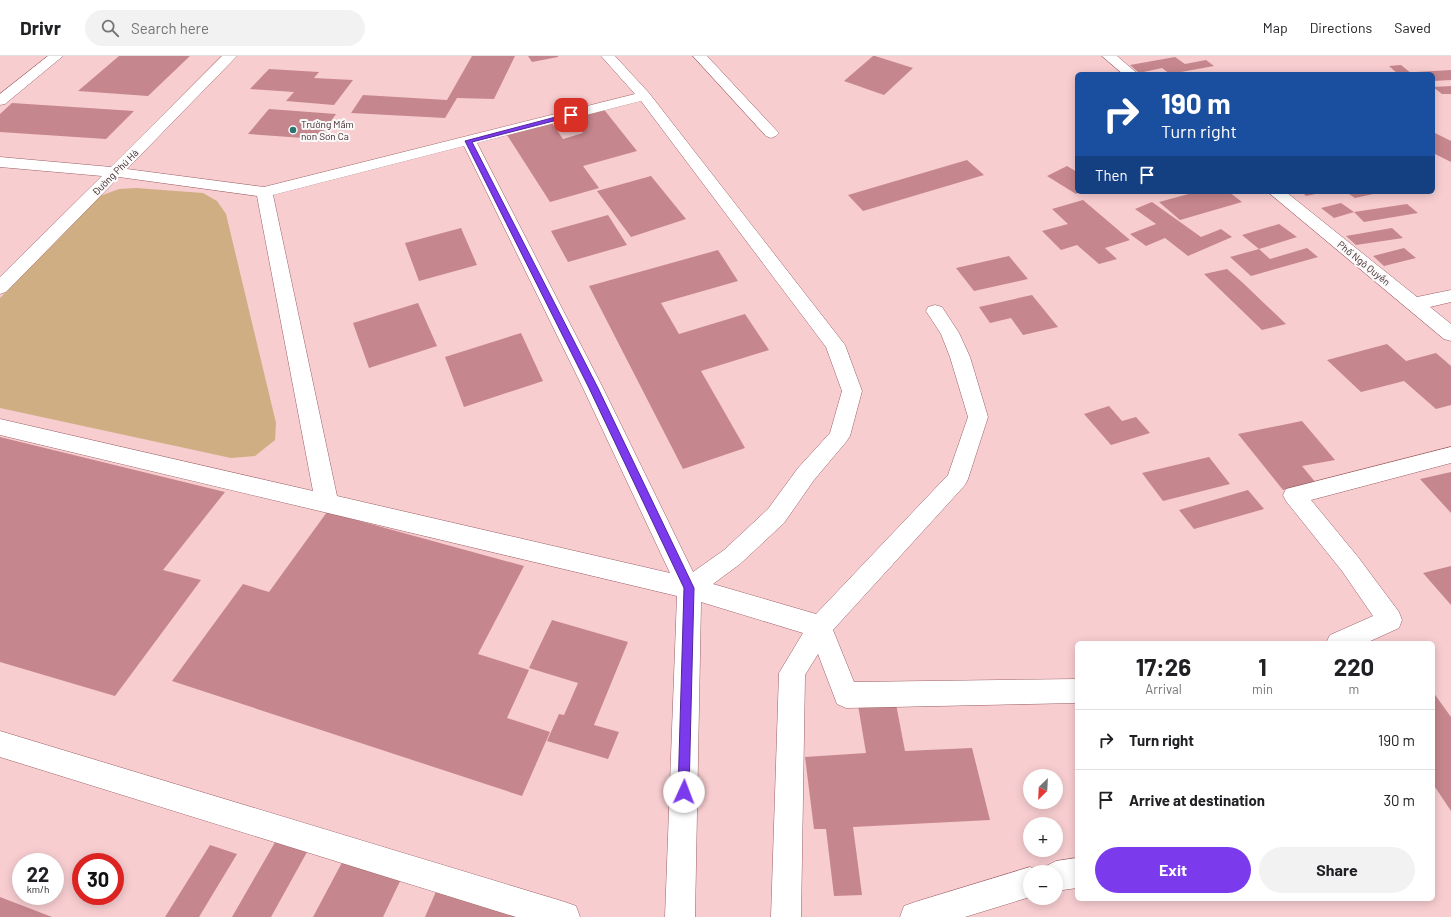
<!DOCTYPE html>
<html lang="en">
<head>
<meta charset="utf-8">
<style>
  body { margin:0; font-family:Barlow,sans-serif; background:#f2f2f2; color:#202124; height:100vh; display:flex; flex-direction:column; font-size:15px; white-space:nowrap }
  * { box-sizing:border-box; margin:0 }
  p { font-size:13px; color:#757577 }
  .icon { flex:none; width:22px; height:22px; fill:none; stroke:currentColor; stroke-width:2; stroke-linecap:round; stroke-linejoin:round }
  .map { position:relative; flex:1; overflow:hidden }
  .panel { position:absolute; left:1075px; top:585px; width:360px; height:260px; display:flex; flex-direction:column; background:#fff; border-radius:6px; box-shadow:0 2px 10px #0003 }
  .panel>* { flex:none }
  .banner { position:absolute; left:1075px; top:16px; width:360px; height:122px; border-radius:6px; box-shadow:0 2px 10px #0003; background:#1a4fa0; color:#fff; overflow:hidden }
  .needle { width:26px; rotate:204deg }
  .controls { position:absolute; left:1023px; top:713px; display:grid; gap:8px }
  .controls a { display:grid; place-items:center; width:40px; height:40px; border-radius:50%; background:#fff; box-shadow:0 2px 10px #0003; font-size:20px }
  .speed { position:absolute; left:12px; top:797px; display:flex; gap:8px; font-size:20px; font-weight:700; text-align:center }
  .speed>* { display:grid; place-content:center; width:52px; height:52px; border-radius:50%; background:#fff; box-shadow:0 2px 10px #0003; line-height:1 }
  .speed small { font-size:10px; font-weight:400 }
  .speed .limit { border:6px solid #d22; background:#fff; color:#111 }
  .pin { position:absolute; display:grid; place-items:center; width:34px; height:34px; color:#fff; margin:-17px; border-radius:8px; box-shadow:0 2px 6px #0006 }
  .me { position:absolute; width:44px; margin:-22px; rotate:2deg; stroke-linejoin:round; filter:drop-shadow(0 0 3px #0008) }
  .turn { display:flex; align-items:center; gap:14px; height:84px; padding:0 20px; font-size:18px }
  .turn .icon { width:52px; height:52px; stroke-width:2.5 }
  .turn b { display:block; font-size:28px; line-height:34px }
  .then { display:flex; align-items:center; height:38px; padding:0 20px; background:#0003; gap:8px; font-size:15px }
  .eta { display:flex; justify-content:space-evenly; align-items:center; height:68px; text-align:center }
  .eta b { font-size:24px; font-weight:700; line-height:28px }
  .action { display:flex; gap:8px; margin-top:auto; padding:8px 20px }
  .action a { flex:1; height:46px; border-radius:24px; background:#7c3aed; color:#fff; font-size:16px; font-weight:700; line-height:46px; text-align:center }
  .action a+a { background:#f2f2f2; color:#202124 }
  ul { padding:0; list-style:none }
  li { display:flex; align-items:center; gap:12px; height:60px; padding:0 20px; border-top:1px solid #e0e0e0 }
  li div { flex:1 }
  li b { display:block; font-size:15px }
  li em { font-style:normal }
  header { display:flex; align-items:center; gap:24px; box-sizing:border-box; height:56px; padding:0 20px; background:#fff; border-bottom:1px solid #e0e0e0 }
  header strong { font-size:19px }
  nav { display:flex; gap:22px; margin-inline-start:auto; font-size:14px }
  .search { width:280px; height:36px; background:#f2f2f2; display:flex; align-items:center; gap:10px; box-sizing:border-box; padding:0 14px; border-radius:22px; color:#757577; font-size:15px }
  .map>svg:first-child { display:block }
  .green { fill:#d0ae83 }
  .building { fill:#c6868d }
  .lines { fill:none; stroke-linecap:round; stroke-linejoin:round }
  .minor-casing { stroke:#9c6066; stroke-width:1 }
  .minor { fill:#fff; fill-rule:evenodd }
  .route { fill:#7c3aed; stroke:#51269a }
  .poi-dot { fill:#2a7472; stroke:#fafafa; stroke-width:1.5 }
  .labels { text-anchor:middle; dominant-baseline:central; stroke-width:4; stroke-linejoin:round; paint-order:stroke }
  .far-poi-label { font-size:10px; fill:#402629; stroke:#fafafa; text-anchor:start }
  .far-street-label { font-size:10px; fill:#402629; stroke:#fafafa }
</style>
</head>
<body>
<header>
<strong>Drivr</strong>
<div class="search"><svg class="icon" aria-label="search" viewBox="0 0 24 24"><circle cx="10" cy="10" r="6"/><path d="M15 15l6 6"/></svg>Search here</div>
<nav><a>Map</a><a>Directions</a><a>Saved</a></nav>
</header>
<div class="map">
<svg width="1451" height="861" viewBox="0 0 1451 861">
  <rect width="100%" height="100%" fill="#f7cdd0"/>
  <!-- green -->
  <path class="green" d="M 136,132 L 203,137 L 217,145 L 226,158 L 276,367 L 275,384 L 255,400 L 231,402 L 0,352 L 0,242 L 100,140 L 119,133 Z"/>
  <!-- building -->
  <path class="building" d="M 119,0 L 190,0 L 148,40 L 78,35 Z
    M 472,0 L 515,0 L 494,43 L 457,42 L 445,62 L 351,57 L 363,39 L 447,44 Z
    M 528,0 L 558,0 L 558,1 L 532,6 Z
    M 873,0 L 875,0 L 913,12 L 884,39 L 844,25 Z
    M 1175,1 L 1185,8 L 1206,4 L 1214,10 L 1170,18 L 1162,12 L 1139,17 L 1130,9 Z
    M 1401,9 L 1412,18 L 1398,18 L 1389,10 Z
    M 269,13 L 319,16 L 314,22 L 353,24 L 334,49 L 286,45 L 294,36 L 250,33 Z
    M 1451,14 L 1451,24 L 1433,25 L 1433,18 L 1418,18 L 1416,16 Z
    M 1451,30 L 1451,38 L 1442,38 L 1433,31 Z
    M 12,47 L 134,55 L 106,83 L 0,76 L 0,58 Z
    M 602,51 L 637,95 L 583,110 L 599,132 L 550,146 L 507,79 L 552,67 L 563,83 L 583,77 L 570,60 Z
    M 269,53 L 336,58 L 318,83 L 248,78 Z
    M 1433,76 L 1451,85 L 1451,106 L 1433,97 Z
    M 967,104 L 984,119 L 863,155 L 848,139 Z
    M 1067,110 L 1077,116 L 1077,136 L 1079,136 L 1076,138 L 1047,120 Z
    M 651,120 L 686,163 L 631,181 L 597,135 Z
    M 1196,136 L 1229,136 L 1242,146 L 1180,164 L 1159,146 Z
    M 1302,136 L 1320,136 L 1320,137 L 1306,140 Z
    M 1346,136 L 1378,136 L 1378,137 L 1355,142 Z
    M 1083,144 L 1130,184 L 1105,192 L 1117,203 L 1099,208 L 1077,189 L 1061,194 L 1042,175 L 1068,168 L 1052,153 Z
    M 1152,146 L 1201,181 L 1221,173 L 1232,181 L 1188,200 L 1165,182 L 1146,190 L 1130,178 L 1156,168 L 1135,153 Z
    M 1341,147 L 1354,156 L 1407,148 L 1418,157 L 1364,166 L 1354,156 L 1334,162 L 1321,152 Z
    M 608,159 L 627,189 L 568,206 L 551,175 Z
    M 1279,168 L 1297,181 L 1259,193 L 1242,179 Z
    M 461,172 L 477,209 L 419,225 L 405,187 Z
    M 1392,172 L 1403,182 L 1356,189 L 1346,180 Z
    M 1307,192 L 1318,201 L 1251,220 L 1230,201 L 1259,193 L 1270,203 Z
    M 1404,192 L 1416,202 L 1384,210 L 1373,200 Z
    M 718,194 L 738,225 L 661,247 L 679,278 L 745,258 L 769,294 L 701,315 L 745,392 L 683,413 L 589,230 Z
    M 1009,200 L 1028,223 L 974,235 L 956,212 Z
    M 1227,213 L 1243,227 L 1286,268 L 1262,274 L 1204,218 Z
    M 1032,239 L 1058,271 L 1023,279 L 1011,262 L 990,267 L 979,251 Z
    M 418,247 L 437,290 L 369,312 L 353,267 Z
    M 521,277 L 543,325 L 464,351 L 445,301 Z
    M 1387,288 L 1406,305 L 1436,297 L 1451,310 L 1451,349 L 1436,353 L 1404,325 L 1361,336 L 1327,304 Z
    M 1109,350 L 1122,365 L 1136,361 L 1150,377 L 1111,389 L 1084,358 Z
    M 1302,365 L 1335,404 L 1302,410 L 1316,427 L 1283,434 L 1238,378 Z
    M 0,381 L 225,436 L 163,514 L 201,524 L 115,640 L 0,606 Z
    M 1209,401 L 1230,428 L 1163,445 L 1142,417 Z
    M 1451,416 L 1451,457 L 1420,423 Z
    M 1248,434 L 1264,453 L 1194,473 L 1179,454 Z
    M 327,456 L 524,510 L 478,598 L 529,614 L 507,662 L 550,676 L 522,740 L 172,625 L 243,528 L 269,536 Z
    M 1451,510 L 1451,549 L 1423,517 Z
    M 552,564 L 628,586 L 594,669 L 619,676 L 608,703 L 547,685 L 559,658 L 564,659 L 578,627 L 529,612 Z
    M 1433,636 L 1451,661 L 1451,755 L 1433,728 Z
    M 896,648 L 905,695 L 972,692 L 990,764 L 853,771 L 862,839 L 834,840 L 826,773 L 814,773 L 805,701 L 866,697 L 858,649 Z
    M 281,776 L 312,787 L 271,861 L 232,861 Z
    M 210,789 L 237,798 L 199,861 L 165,861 Z
    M 346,799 L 403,819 L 383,861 L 313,861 Z
    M 438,831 L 525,861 L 425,861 Z
    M 0,841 L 52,861 L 0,861 Z"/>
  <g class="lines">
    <!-- minor casing -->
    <g class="minor-casing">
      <path id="minor" d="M 48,0 L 63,0 L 5,48 L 0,49 L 0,38 Z
        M 222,0 L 237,0 L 127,113 L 264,131 L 635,38 L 601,0 L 615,0 L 649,37 L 845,289 L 862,335 L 850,380 L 846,386 L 814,424 L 784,467 L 740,508 L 713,528 L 816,558 L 948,419 L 968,361 L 950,301 L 941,278 L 926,255 L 928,251 L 935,249 L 942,251 L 959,277 L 970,301 L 988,361 L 968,423 L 965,429 L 833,574 L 854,626 L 1077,623 L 1077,647 L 846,652 L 837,648 L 818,598 L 805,619 L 801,861 L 771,861 L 779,617 L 803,577 L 701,546 L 695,861 L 665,861 L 677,540 L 0,379 L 0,363 L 313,435 L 257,140 L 119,121 L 6,236 L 0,238 L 0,221 L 102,120 L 0,111 L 0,101 L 111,111 ZM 641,45 L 826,291 L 842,335 L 830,377 L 798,412 L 768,453 L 724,494 L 693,516 L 603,332 L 477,87 ZM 464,90 L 583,332 L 670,517 L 337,440 L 273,139 Z
        M 693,0 L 707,0 L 776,74 L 779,77 L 776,80 L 771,82 L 766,80 Z
        M 1102,0 L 1117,0 L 1138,18 L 1123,18 Z
        M 1268,136 L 1286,136 L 1417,241 L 1451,234 L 1451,246 L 1430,251 L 1451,268 L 1451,285 L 1444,283 Z
        M 1451,391 L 1451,407 L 1311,444 L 1358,501 L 1399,556 L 1402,564 L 1399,572 L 1366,587 L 1326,587 L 1330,579 L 1373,560 L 1342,515 L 1286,445 L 1283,439 L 1286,433 Z
        M 0,675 L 565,846 L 576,850 L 580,861 L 516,861 L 0,701 Z
        M 1077,802 L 1077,832 L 1056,835 L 1056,816 L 1043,816 L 1046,810 L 1056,805 Z
        M 1030,811 L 1041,816 L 1030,816 L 1030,841 L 965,861 L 900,861 L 904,850 L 915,846 Z"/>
    </g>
    <!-- minor -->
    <use href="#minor" class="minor"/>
  </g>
  <!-- route -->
  <path class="route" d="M 571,57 L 573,57 L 573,60 L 472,86 L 598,332 L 694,532 L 689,736 L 688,740 L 684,741 L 680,740 L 678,736 L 684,532 L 589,332 L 465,85 Z"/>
  <!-- markers -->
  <circle class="poi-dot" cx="293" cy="74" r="4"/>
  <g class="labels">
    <!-- far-poi labels -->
    <g class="far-poi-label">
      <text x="301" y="68">Trường Mầm<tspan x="301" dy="12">non Sơn Ca</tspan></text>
    </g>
    <!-- far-street labels -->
    <g class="far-street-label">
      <text transform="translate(115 116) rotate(-45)">Đường Phú Hà</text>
      <text transform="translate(1364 207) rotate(39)">Phố Ngô Quyền</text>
    </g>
  </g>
</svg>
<div class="controls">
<a><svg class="needle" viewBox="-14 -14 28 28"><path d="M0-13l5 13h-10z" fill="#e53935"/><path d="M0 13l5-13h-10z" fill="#757577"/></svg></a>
<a>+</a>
<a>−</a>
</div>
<div class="speed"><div>22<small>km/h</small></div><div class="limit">30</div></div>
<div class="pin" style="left:571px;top:59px;background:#d93025"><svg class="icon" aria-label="arrive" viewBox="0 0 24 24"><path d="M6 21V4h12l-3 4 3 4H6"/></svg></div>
<svg class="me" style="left:684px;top:736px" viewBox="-20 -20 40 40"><circle r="19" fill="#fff"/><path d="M0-13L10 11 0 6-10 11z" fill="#7c3aed"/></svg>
<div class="banner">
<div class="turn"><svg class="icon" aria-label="right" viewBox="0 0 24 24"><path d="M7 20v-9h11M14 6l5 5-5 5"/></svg><div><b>190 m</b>Turn right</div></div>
<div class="then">Then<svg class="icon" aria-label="arrive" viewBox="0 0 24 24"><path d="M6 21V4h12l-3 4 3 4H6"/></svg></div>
</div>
<section class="panel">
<div class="eta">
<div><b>17:26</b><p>Arrival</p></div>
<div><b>1</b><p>min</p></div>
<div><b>220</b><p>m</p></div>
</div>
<ul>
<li><svg class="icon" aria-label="right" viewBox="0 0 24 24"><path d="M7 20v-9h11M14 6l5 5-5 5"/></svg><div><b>Turn right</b></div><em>190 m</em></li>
<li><svg class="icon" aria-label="arrive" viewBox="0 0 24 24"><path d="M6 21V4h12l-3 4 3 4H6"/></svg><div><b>Arrive at destination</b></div><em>30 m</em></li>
</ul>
<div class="action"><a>Exit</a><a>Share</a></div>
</section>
</div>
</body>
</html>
